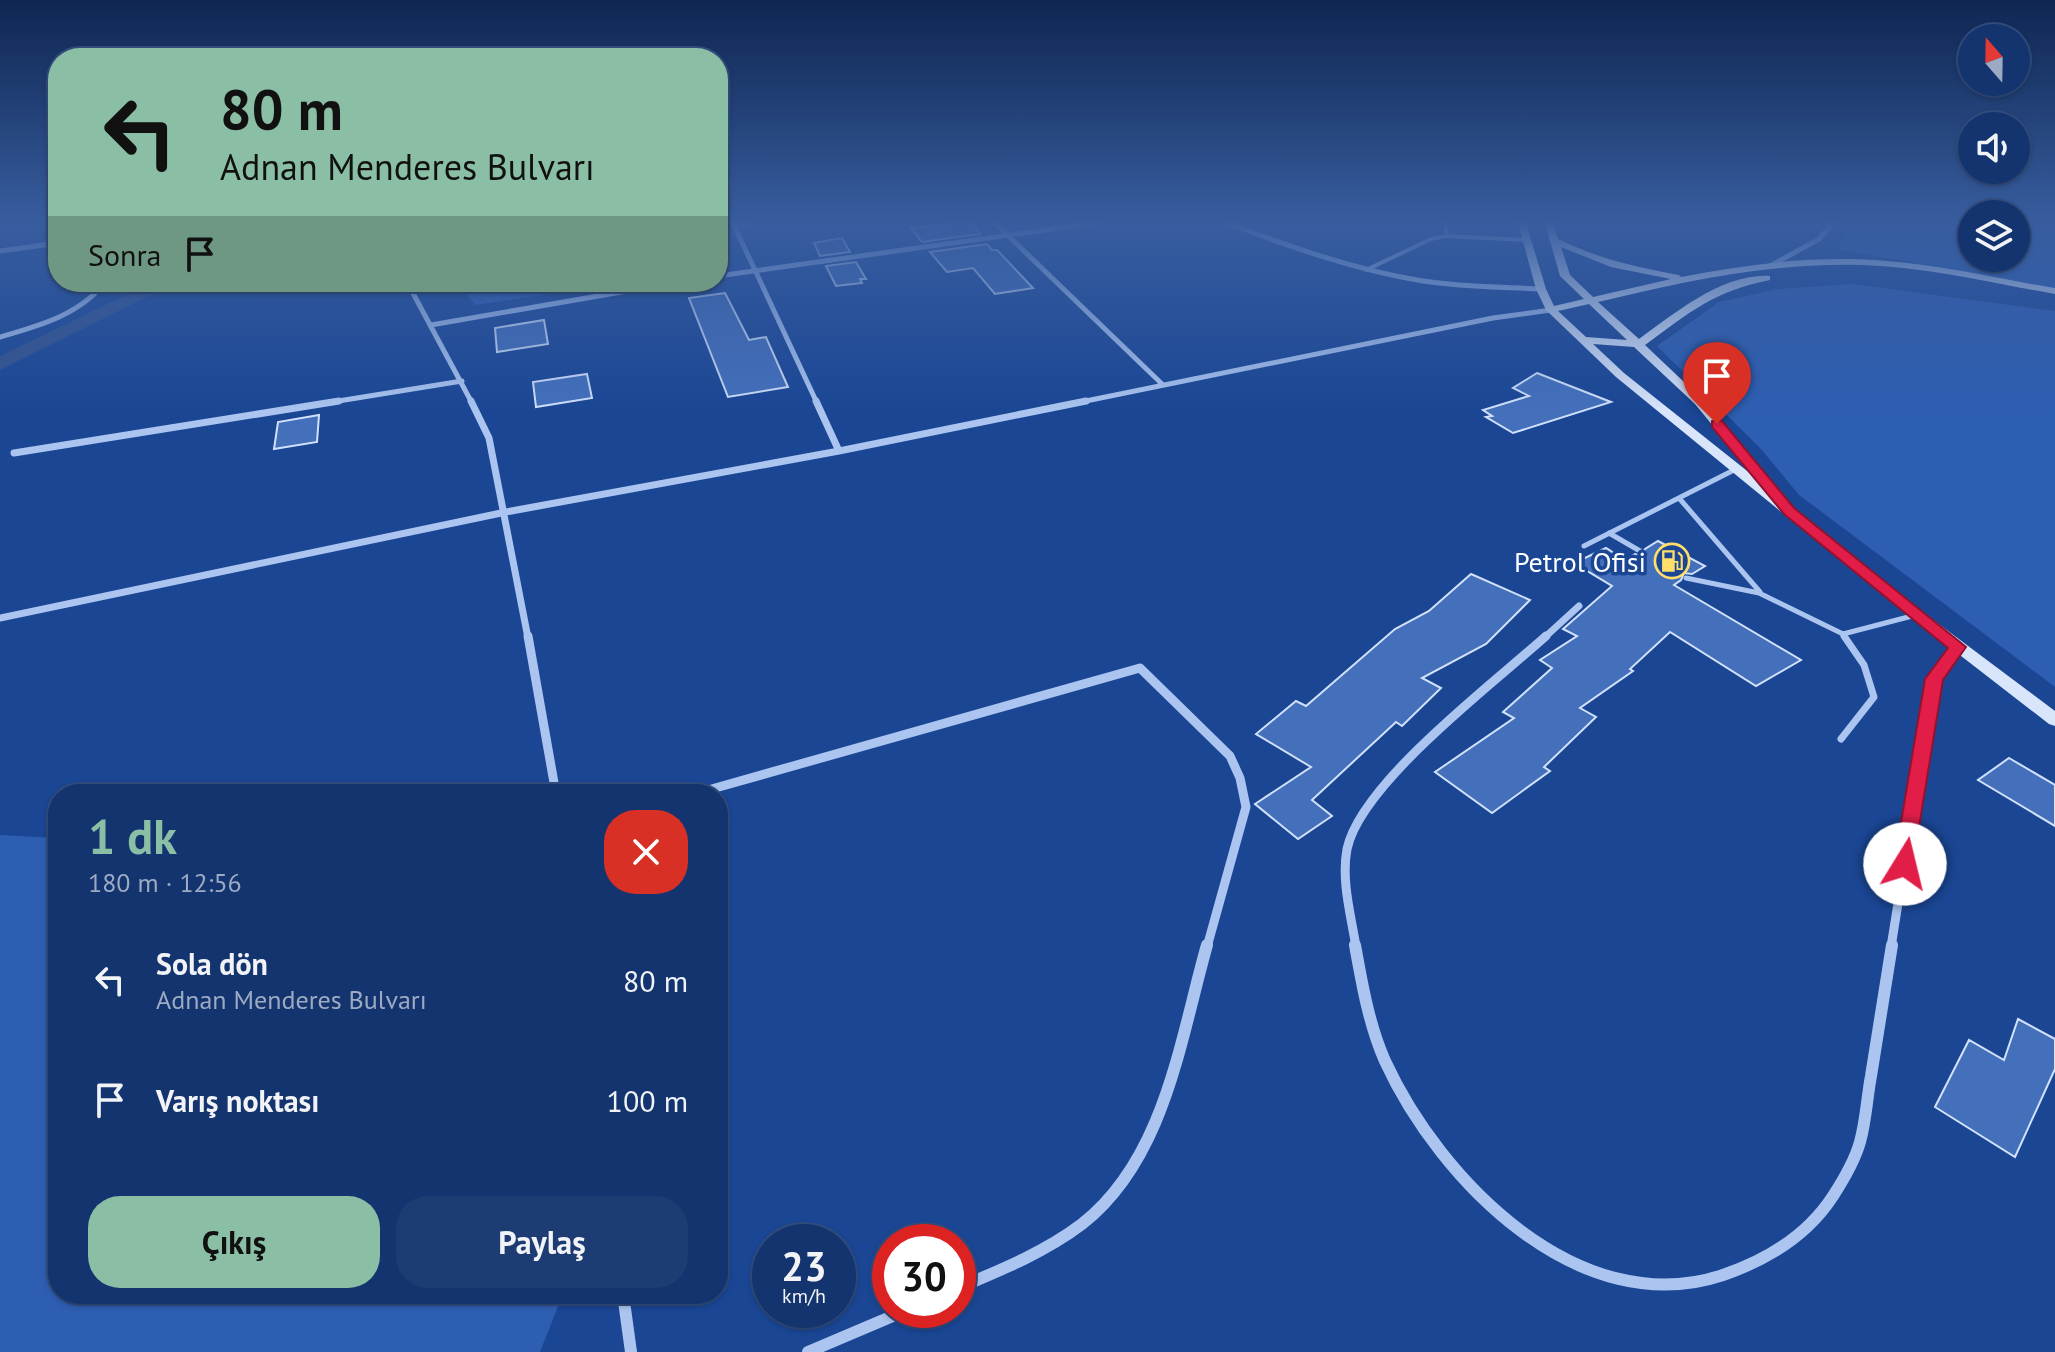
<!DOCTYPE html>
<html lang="tr">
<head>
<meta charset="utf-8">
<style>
  body { margin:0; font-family:"PT Sans",sans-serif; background:#1d3c74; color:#f1f3f6; height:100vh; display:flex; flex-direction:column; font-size:30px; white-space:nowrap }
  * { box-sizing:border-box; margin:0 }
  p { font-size:26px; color:#9daac3 }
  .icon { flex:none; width:44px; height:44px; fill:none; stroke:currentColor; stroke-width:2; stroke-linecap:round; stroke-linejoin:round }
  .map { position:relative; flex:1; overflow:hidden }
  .drawer { position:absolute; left:48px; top:784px; width:680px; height:520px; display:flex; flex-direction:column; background:#14346f; border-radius:32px; box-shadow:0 2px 6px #0004,0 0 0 2px #334f82 }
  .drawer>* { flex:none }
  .banner { position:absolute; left:48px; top:48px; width:680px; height:244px; border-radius:32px; box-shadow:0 2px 6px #0004,0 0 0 2px #334f82; background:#8abfa5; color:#111; overflow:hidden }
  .needle { width:52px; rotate:340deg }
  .fabs { position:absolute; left:1958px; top:24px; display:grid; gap:16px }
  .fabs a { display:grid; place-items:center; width:72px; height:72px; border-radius:50%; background:#14346f; box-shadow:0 2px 6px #0004,0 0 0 2px #334f82; font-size:40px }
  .speed { position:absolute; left:752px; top:1224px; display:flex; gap:16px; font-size:40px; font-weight:700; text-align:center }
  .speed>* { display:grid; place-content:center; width:104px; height:104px; border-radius:50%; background:#14346f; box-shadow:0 2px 6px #0004,0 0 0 2px #334f82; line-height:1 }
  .speed small { font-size:20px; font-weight:400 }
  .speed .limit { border:12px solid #d22; background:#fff; color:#111 }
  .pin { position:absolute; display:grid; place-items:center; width:68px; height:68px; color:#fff; margin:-82px -34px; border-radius:50% 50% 50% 0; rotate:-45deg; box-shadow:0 0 8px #0007 }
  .pin .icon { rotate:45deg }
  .me { position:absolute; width:88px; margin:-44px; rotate:9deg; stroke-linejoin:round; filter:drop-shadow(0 0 6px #0008) }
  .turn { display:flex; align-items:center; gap:28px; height:168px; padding:0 40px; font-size:36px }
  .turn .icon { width:104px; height:104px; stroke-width:2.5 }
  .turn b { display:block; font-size:56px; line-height:68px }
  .then { display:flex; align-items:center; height:76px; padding:0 40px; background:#0003; gap:16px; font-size:30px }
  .round { display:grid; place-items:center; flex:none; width:84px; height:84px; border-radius:32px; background:#1d3c74 }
  .overview { display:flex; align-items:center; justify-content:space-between; height:136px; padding:0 40px }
  h1 { font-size:48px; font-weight:700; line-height:60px; color:#8abfa5 }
  .primary-button { display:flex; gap:16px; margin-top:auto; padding:16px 40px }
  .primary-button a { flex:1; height:92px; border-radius:32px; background:#8abfa5; color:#111; font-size:32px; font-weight:700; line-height:92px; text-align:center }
  .primary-button a+a { background:#1d3c74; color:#f1f3f6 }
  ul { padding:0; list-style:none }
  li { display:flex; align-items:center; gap:24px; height:120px; padding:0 40px }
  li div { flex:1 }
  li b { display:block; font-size:30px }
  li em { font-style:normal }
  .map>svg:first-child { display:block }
  .green { fill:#2e5eb2 }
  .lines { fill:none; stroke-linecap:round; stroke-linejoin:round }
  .canal { fill:#32528c; fill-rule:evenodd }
  .building { fill:#436fbb; stroke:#d2e1fb; stroke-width:2 }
  .service-far2 { stroke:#abc5f0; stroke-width:4 }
  .service-far1 { stroke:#abc5f0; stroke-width:5 }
  .service { stroke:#abc5f0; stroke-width:7 }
  .minor-far3 { stroke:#abc5f0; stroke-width:5 }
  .minor-far2 { stroke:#abc5f0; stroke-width:7 }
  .minor-far1 { stroke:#abc5f0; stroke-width:9 }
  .minor { stroke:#abc5f0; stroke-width:12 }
  .secondary { fill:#d9e5fb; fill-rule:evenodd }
  .route { fill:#e11d48; stroke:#92132f; stroke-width:2 }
  .labels { text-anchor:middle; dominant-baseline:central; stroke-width:7; stroke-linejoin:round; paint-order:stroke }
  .poi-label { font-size:28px; fill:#fff; stroke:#1a4694; text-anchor:end }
</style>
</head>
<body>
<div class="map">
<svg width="2055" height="1352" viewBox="0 0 2055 1352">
  <rect width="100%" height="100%" fill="#1a4694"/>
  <!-- green -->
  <path class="green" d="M 1851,223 L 1972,223 L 1972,258 L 2016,258 L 2016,223 L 2055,223 L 2055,288 L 1838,249 Z
    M 457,282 L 631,282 L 475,305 Z
    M 1853,284 L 2055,311 L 2055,687 L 1799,495 L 1761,449 L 1657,346 L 1719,302 L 1778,289 Z
    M 0,835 L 58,838 L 58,1294 L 563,1294 L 540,1352 L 0,1352 Z"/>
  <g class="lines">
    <!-- canal -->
    <path class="canal" d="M 153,282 L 177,282 L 0,370 L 0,356 Z"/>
  </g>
  <!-- building -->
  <path class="building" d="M 959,223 L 973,223 L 980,234 L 922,242 L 911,228 Z
    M 842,238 L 850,252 L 820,256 L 814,243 Z
    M 987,244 L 992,250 L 997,250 L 1033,288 L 995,294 L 973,268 L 947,272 L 930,252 Z
    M 856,262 L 866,279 L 860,279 L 862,283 L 836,286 L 826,266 Z
    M 725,293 L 749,340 L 766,337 L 788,387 L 728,397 L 689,298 Z
    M 544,320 L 548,344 L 497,352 L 495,328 Z
    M 1537,373 L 1611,402 L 1513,433 L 1486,417 L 1492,416 L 1483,410 L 1529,396 L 1513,388 Z
    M 587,374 L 592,398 L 536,407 L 533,382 Z
    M 319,415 L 317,442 L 274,449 L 278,422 Z
    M 1658,541 L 1705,566 L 1692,574 L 1684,573 L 1681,580 L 1674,585 L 1801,660 L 1756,686 L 1670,632 L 1630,669 L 1633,671 L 1580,708 L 1596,717 L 1544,767 L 1550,771 L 1492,813 L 1435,772 L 1514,718 L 1503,712 L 1552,668 L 1540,660 L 1577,636 L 1563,629 L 1612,586 L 1574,563 L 1606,548 L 1625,560 L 1635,554 L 1641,556 L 1645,549 Z
    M 1471,574 L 1530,600 L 1486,644 L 1422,678 L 1441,688 L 1402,726 L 1396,722 L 1312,800 L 1332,816 L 1298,839 L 1255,804 L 1311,767 L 1256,734 L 1296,701 L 1306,706 L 1395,629 L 1429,611 Z
    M 2009,758 L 2055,785 L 2055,826 L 1978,780 Z
    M 2018,1019 L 2055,1039 L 2055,1069 L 2015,1157 L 1935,1107 L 1969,1040 L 2004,1060 Z"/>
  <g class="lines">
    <!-- service-far2 -->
    <path class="service-far2" d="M 1447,236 L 1528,240
      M 1366,270 L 1431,239 L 1447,236 L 1445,223"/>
    <!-- service-far1 -->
    <path class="service-far1" d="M 1679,498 L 1760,592
      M 1609,533 L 1640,551
      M 1584,546 L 1736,469
      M 1686,578 L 1759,593 L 1843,634 L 1916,615
      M 1843,634 L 1846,638"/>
    <!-- service -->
    <path class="service" d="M 1841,739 L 1874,697 L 1864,665 L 1844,636"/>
    <!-- minor-far3 -->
    <path class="minor-far3" d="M 733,223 L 817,403
      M 995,223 L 1162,384
      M 1227,223 C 1291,247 1355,270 1423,281 C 1462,287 1502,287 1541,289
      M 734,225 L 750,223
      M 0,251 L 58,243
      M 1770,266 L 1819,239 L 1833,223
      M 718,276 L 1095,223
      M 407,282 L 472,403
      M 431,325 L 679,282
      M 0,337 C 38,326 80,315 105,282
      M 326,403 L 462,381
      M 1076,403 L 1493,318 L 1551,310"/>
    <!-- minor-far2 -->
    <path class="minor-far2" d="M 471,401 L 489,438 L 528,638
      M 816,401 L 839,451
      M 14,453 L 339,401
      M 0,618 L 506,512 L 839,451 L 1086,401
      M 1544,638 L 1579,606"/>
    <!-- minor-far1 -->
    <path class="minor-far1" d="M 528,636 L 556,794
      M 694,794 L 1140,668 L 1230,756 L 1240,778 L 1246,807 L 1207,947
      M 1356,947 C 1351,915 1341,881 1347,849 C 1361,783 1494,683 1546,636
      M 1891,947 L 1934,679 L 1958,647"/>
    <!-- minor -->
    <path class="minor" d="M 1355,945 C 1362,984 1369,1025 1385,1061 C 1440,1181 1580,1323 1723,1275 C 1767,1260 1807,1236 1833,1196 C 1844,1179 1855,1160 1860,1142 C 1866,1121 1867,1097 1871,1076 C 1878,1032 1885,989 1892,945
      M 958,1288 C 1001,1270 1045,1252 1082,1224 C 1165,1159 1180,1040 1207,945
      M 623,1294 L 631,1352
      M 808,1352 L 907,1310"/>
    <!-- secondary -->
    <path class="secondary" d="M 1518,223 L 1526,223 L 1546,289 L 1554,306 L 1584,299 L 1560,276 L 1545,223 L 1553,223 L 1558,239 C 1602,260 1633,266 1679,275 L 1681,277 C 1748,264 1817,255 1887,261 C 1943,265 1999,279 2055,288 L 2055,294 C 1991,283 1927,267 1863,265 C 1773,262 1685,281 1598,302 L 1639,339 C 1675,313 1723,273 1770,276 L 1770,280 C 1714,291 1690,312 1645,345 L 1703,400 L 1773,482 L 1775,485 L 1769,489 L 1904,598 L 2055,711 L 2055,726 L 2049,724 L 1894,604 L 1616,377 L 1546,310 L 1536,289 ZM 1561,247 L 1611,267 L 1671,279 L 1593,297 L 1570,275 ZM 1589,304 L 1627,340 L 1586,337 L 1558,311 ZM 1593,344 L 1634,347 L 1695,404 L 1756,478 L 1624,373 Z"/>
  </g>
  <!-- sky -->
  <linearGradient id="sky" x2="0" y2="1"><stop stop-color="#0e2651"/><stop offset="0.54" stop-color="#385d9f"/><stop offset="1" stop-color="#385d9f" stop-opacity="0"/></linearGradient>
  <rect width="2055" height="412" fill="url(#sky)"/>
  <!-- route -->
  <path class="route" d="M 1717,420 L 1722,421 L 1794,508 L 1966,647 L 1943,680 L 1912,870 L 1905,873 L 1897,870 L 1894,864 L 1925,679 L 1948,648 L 1784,514 L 1712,427 L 1712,421 Z"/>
  <!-- icons -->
  <defs>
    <g id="fuel-ring" transform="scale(1.8)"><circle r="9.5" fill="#1a4694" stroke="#ffdf6a" stroke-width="1.5"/><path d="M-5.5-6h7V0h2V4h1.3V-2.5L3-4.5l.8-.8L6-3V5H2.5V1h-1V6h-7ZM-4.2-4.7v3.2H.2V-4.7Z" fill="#ffdf6a"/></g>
  </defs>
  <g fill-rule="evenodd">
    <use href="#fuel-ring" x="1672" y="561"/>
  </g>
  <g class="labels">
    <!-- poi labels -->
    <g class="poi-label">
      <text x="1646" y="561">Petrol Ofisi</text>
    </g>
  </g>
</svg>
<div class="fabs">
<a><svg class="needle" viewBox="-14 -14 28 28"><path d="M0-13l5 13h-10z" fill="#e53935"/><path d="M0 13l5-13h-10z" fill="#9daac3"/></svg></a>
<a><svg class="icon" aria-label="sound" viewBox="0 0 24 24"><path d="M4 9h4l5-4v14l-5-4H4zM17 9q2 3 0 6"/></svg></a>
<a><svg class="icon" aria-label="layers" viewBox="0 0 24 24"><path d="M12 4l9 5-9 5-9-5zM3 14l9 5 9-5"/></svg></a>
</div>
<div class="speed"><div>23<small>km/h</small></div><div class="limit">30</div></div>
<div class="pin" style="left:1717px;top:424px;background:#d93025"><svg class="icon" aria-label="arrive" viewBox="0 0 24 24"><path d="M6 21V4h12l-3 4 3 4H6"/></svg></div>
<svg class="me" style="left:1905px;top:864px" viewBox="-20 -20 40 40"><circle r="19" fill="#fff"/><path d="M0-13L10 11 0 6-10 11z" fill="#e11d48"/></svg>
<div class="banner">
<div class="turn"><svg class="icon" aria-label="left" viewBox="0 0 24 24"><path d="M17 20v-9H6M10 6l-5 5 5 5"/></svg><div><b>80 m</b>Adnan Menderes Bulvarı</div></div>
<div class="then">Sonra<svg class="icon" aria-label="arrive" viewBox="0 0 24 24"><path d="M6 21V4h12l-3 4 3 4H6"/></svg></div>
</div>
<section class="drawer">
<div class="overview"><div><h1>1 dk</h1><p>180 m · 12:56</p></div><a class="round" style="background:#d93025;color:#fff"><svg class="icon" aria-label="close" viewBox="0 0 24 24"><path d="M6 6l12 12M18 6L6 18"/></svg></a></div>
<ul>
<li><svg class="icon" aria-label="left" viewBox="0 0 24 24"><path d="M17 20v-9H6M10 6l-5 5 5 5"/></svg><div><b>Sola dön</b><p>Adnan Menderes Bulvarı</p></div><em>80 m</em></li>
<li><svg class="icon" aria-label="arrive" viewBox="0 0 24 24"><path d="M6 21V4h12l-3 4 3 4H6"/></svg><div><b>Varış noktası</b></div><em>100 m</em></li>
</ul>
<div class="primary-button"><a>Çıkış</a><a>Paylaş</a></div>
</section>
</div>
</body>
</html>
